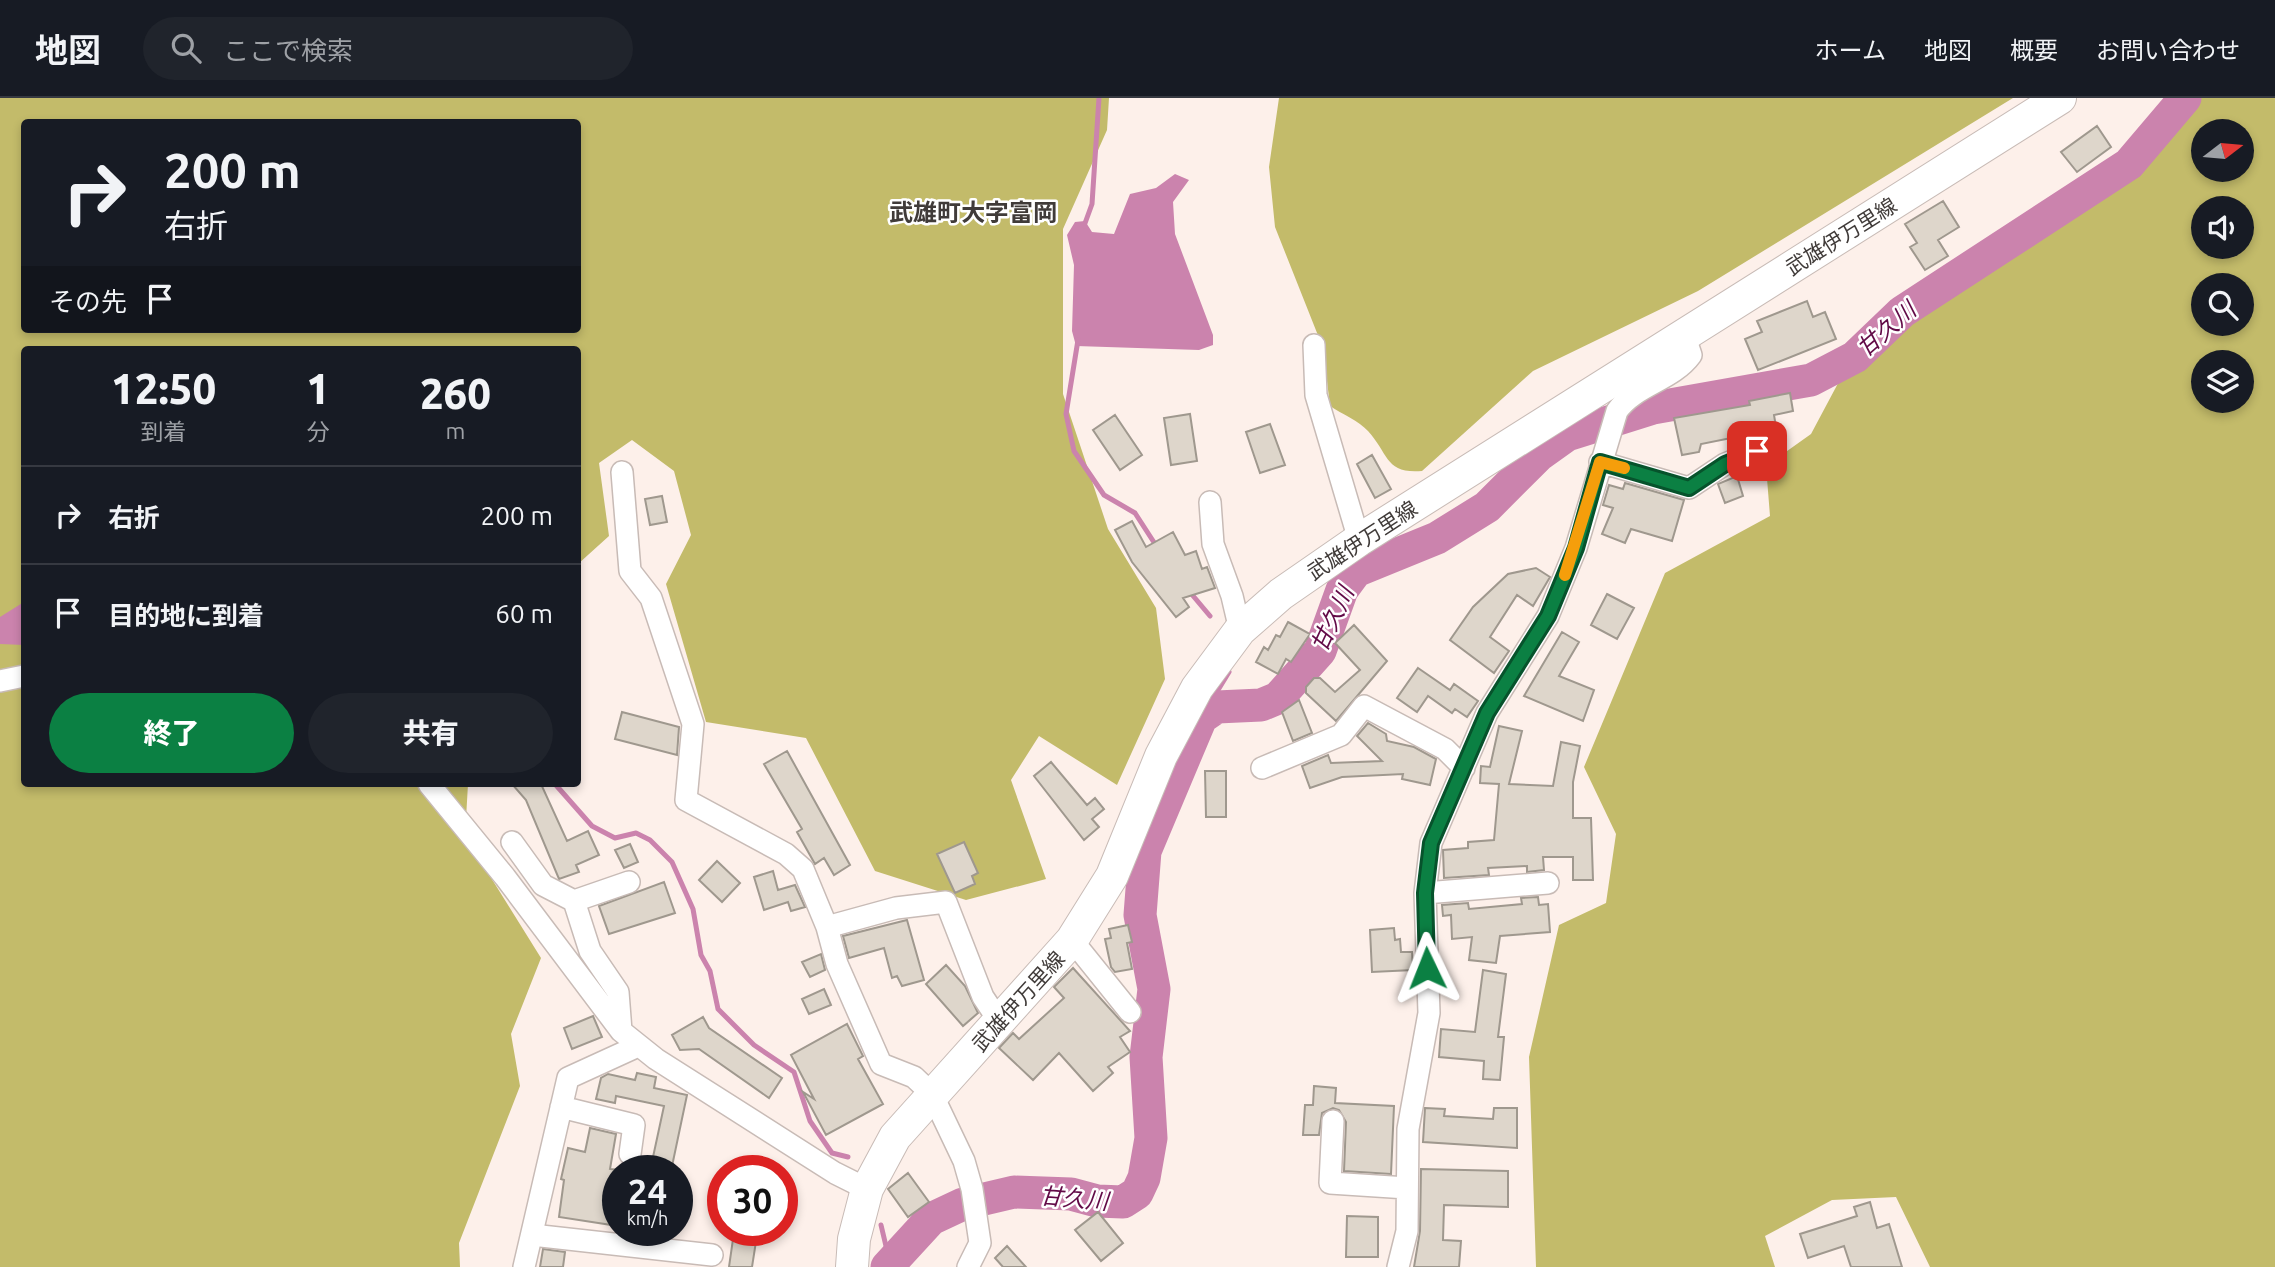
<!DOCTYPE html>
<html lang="ja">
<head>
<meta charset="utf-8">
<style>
  body { margin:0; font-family:Ubuntu,"Noto Sans JP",sans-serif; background:#20242c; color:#f1f3f6; height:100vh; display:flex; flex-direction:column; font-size:26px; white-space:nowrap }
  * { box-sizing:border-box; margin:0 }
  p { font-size:23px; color:#9ea1a6 }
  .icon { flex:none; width:38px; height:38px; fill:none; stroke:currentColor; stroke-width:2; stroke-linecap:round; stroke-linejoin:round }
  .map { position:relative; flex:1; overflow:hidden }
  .sheet { position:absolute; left:21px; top:248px; width:560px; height:441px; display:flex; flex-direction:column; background:#171b24; border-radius:7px; box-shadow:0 4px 10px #0003 }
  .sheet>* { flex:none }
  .banner { position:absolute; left:21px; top:21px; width:560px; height:214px; border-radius:7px; box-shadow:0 4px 10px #0003; background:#171b24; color:#f1f3f6; overflow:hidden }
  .needle { width:46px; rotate:74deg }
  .fabs { position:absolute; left:2191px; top:21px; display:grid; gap:14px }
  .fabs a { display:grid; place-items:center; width:63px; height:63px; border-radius:50%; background:#171b24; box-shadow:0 4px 10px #0003; font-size:35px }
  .speed { position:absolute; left:602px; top:1057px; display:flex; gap:14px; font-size:35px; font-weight:700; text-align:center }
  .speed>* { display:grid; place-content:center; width:91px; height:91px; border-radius:50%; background:#171b24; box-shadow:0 4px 10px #0003; line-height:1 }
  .speed small { font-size:18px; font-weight:400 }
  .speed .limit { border:10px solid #d22; background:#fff; color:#111 }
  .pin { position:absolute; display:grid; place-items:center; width:60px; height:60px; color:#fff; margin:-30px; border-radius:14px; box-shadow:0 4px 10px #0006 }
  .me { position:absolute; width:77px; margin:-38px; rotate:358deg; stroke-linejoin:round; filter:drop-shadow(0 0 5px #0008) }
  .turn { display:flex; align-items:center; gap:24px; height:147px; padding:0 28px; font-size:32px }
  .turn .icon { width:91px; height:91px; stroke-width:2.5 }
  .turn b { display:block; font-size:49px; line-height:60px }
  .then { display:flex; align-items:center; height:66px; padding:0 28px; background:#0003; gap:14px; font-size:26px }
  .eta { display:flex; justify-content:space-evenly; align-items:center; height:119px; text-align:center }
  .eta b { font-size:42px; font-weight:800; line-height:49px }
  .action { display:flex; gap:14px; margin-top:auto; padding:14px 28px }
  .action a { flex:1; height:80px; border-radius:42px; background:#0b8043; color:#fff; font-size:28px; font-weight:800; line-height:80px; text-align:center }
  .action a+a { background:#20242c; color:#f1f3f6 }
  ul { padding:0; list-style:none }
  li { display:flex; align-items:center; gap:21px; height:98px; padding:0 28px; border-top:2px solid #363941 }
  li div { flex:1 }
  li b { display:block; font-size:26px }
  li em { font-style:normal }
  header { display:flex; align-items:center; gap:42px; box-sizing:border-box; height:98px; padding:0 35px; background:#171b24; border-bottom:2px solid #363941 }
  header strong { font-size:33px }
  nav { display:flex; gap:38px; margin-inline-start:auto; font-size:24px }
  .search { width:490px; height:63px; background:#20242c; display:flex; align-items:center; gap:18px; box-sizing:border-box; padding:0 24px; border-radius:38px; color:#9ea1a6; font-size:26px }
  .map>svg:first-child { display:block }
  .forest { fill:#c3bb6a; fill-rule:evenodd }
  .water { fill:#cb83ad }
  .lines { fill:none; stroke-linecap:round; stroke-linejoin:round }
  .stream { stroke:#cb83ad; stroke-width:5 }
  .river { stroke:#cb83ad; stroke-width:33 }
  .building { fill:#ded6cb; stroke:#9f988e; stroke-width:2 }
  .street-casing { stroke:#c8bbb6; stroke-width:24 }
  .primary-casing { stroke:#c8bbb6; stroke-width:34 }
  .street { stroke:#fff; stroke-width:21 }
  .primary { stroke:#fff; stroke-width:32 }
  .route-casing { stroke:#07532c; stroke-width:18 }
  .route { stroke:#0b8043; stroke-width:12 }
  .slow { stroke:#f59e0b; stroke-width:12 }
  .labels { text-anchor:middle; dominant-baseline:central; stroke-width:5; stroke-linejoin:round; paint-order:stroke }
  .street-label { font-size:21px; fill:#403b39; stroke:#fff }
  .water-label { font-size:23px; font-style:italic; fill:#620a47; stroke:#fff }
  .quarter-label { font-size:24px; font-weight:bold; fill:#403b39; stroke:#fff }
</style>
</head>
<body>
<header>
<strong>地図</strong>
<div class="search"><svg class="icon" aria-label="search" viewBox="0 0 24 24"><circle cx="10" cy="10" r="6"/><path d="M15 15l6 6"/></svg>ここで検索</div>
<nav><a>ホーム</a><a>地図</a><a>概要</a><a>お問い合わせ</a></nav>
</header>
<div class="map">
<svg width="2275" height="1169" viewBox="0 0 2275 1169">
  <rect width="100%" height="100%" fill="#fdf0ea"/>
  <!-- forest -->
  <path class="forest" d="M 0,0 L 1109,0 L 1107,32 L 1063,131 L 1063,296 L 1108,431 L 1156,510 L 1165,581 L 1117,687 L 1039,638 L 1011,682 L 1046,781 L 966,802 L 875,773 L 806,640 L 706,624 L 666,486 L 691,437 L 674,373 L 632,342 L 599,365 L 609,438 L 578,466 L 578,252 L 24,252 L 24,686 L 468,686 L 465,738 L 541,860 L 511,936 L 520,988 L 459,1145 L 460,1169 L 0,1169 ZM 24,24 L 578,24 L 578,231 L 24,231 Z
    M 1279,0 L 2013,0 L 1698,193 L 1533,273 L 1422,373 C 1385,376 1389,356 1368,333 C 1359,323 1342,316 1330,308 L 1323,250 L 1275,129 L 1269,69 Z
    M 2175,0 L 2275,0 L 2275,1169 L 1930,1169 L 1896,1099 L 1832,1102 L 1765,1138 L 1775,1169 L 1536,1169 L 1529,959 L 1559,827 L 1606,805 L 1616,736 L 1584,669 L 1665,475 L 1770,418 L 1766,368 L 1811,336 L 1868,229 L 2116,62 ZM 2203,33 L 2242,33 L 2242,72 L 2203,72 ZM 2203,110 L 2242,110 L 2242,149 L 2203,149 ZM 2203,187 L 2242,187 L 2242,226 L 2203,226 ZM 2203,264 L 2242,264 L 2242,303 L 2203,303 Z"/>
  <!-- water -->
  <path class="water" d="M 1175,76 L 1189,82 L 1173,104 L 1175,136 L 1213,237 L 1213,247 L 1199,252 L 1076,248 L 1072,233 L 1074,167 L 1067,137 L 1075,124 L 1085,123 L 1092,134 L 1114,136 L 1130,96 L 1156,90 Z
    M 24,504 L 24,547 L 0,546 L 0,519 Z"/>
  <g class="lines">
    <!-- stream -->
    <path class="stream" d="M 1084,128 L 1092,106 L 1099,0
      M 1078,242 L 1066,316 L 1074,353 L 1104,397 L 1135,415 L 1157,449
      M 1189,493 L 1210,518
      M 1201,620 L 1229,574
      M 555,686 L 592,728 L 615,740 L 636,735 L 650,742 L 672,764 L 693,811 L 701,857 L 710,873 L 718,911 L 754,947 L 794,974 L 810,1023 L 832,1055 L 848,1059
      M 881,1127 L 890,1165"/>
    <!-- river -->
    <path class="river" d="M 887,1169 L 931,1121 L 963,1106 L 1014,1094 L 1071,1096 L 1097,1103 L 1123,1104 L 1137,1095 L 1144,1080 L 1151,1040 L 1146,959 L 1154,891 L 1140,817 L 1145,753 L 1201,620 L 1217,609 L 1261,607 L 1278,600 L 1320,553 L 1342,492 L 1356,473 L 1437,440 L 1487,409 L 1539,357 L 1567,337 L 1653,310 L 1811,282 L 1855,259 L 1902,214 L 2129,66 L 2185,0"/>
  </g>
  <!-- building -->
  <path class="building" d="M 2097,28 L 2111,49 L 2077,74 L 2061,54 Z
    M 1943,103 L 1959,129 L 1938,142 L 1948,158 L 1925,172 L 1910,149 L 1917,145 L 1905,126 Z
    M 1807,203 L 1813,219 L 1825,214 L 1836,241 L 1758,272 L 1745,241 L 1762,234 L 1757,223 Z
    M 1790,295 L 1793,313 L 1774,317 L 1777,335 L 1757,340 L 1756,335 L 1701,346 L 1699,354 L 1682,357 L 1674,320 L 1750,307 L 1749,303 Z
    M 1190,316 L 1197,363 L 1171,367 L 1164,320 Z
    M 1115,317 L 1142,357 L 1120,372 L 1093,332 Z
    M 1270,326 L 1285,367 L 1260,375 L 1246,334 Z
    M 1372,357 L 1391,391 L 1375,400 L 1357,366 Z
    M 1737,378 L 1743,398 L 1725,405 L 1718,386 Z
    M 1625,385 L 1684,402 L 1672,443 L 1631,431 L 1625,445 L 1602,436 L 1613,410 L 1603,407 L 1609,387 L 1623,391 Z
    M 662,398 L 667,424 L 650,427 L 645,401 Z
    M 1132,423 L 1146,449 L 1173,434 L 1185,457 L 1196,453 L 1202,471 L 1207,469 L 1215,490 L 1183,500 L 1189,509 L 1176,519 L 1132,464 L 1115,432 Z
    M 1536,470 L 1550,479 L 1533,508 L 1517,497 L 1490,539 L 1509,553 L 1494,575 L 1450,542 L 1473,509 L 1508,476 Z
    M 1607,496 L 1634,510 L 1617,541 L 1591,527 Z
    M 1288,524 L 1310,536 L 1291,564 L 1286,561 L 1278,576 L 1256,564 L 1264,549 L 1268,552 L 1276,537 L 1280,539 Z
    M 1354,527 L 1387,563 L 1336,623 L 1306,595 L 1306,589 L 1314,580 L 1320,580 L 1335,594 L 1360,572 L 1335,545 Z
    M 1562,534 L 1579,544 L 1559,578 L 1594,592 L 1583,623 L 1524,598 Z
    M 1418,570 L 1450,592 L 1454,586 L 1478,603 L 1467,619 L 1455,611 L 1452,615 L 1428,598 L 1417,614 L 1397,600 Z
    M 1299,602 L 1312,635 L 1293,643 L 1282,614 Z
    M 622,614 L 679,629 L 677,657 L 615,641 Z
    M 1368,625 L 1386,636 L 1387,643 L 1414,649 L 1436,661 L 1430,687 L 1402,681 L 1403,676 L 1342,679 L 1310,690 L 1302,668 L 1328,657 L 1331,665 L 1382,663 L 1357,638 Z
    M 1499,628 L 1522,633 L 1509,686 L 1553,688 L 1561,644 L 1580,648 L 1573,684 L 1573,720 L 1591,720 L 1593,782 L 1573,782 L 1573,759 L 1543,759 L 1544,772 L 1527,774 L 1527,768 L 1488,770 L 1489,777 L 1444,780 L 1443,752 L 1468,750 L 1468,744 L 1494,742 L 1499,686 L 1480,685 L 1481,668 L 1490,669 Z
    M 787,653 L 850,767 L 834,777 L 824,760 L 815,766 L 797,734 L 802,731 L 764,666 Z
    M 1051,664 L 1087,707 L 1095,700 L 1104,711 L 1092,721 L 1099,729 L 1084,742 L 1034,678 Z
    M 1205,673 L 1226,673 L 1226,719 L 1206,719 Z
    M 512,686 L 541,686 L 567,743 L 588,733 L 599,757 L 576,767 L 579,774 L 559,781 L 526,702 Z
    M 964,744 L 978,775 L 972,778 L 975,786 L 955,795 L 937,756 Z
    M 630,746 L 638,764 L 624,770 L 615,752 Z
    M 717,763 L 740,785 L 722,804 L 699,782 Z
    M 773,773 L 778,792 L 795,787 L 805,809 L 791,813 L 788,804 L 764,812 L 754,779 Z
    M 664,784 L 675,815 L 609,836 L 599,808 Z
    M 1538,799 L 1539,807 L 1548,806 L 1550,834 L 1500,838 L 1496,865 L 1469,862 L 1472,839 L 1452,841 L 1451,817 L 1443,818 L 1442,807 L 1468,805 L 1469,811 L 1522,806 L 1521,800 Z
    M 907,822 L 924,882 L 902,888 L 897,878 L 892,880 L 884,850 L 849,860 L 843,838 Z
    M 1128,827 L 1132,844 L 1127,845 L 1132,871 L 1115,874 L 1111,869 L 1105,841 L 1111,840 L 1109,831 Z
    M 1394,830 L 1395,842 L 1400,841 L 1401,854 L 1412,854 L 1413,872 L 1372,874 L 1370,832 Z
    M 821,856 L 825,872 L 810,879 L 802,864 Z
    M 946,867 L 965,888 L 978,915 L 963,928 L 926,886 Z
    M 1073,870 L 1130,933 L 1120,939 L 1130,954 L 1108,969 L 1113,975 L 1093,993 L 1059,955 L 1033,982 L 999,950 L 1013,935 L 1019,941 L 1064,900 L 1054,889 Z
    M 1483,872 L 1506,876 L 1498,939 L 1504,939 L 1500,982 L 1483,981 L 1484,963 L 1439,959 L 1441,931 L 1475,934 Z
    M 824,891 L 831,907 L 809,916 L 802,901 Z
    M 593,918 L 602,939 L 572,951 L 564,930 Z
    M 703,919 L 709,930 L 782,980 L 769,1000 L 699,951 L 680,952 L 672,937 Z
    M 847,926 L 863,958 L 858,961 L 883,1006 L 826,1037 L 803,994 L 814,1001 L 791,957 Z
    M 637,975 L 656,979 L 654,990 L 687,997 L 671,1073 L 650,1073 L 664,1008 L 616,998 L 615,1005 L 596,1001 L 601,980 L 608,976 L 635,982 Z
    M 1314,988 L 1336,990 L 1335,1005 L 1394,1008 L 1391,1076 L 1344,1073 L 1346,1024 L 1339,1012 L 1333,1010 L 1322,1015 L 1319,1037 L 1303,1037 L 1305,1007 L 1313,1007 Z
    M 1425,1010 L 1445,1011 L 1444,1018 L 1493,1021 L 1494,1010 L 1517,1010 L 1517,1050 L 1423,1044 Z
    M 590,1030 L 616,1036 L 610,1071 L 618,1072 L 618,1128 L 559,1119 L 564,1082 L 561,1081 L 568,1050 L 585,1054 Z
    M 1421,1071 L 1508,1073 L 1508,1109 L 1444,1107 L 1443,1142 L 1461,1143 L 1459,1169 L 1414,1169 L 1420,1133 Z
    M 908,1075 L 929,1104 L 908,1119 L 888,1091 Z
    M 1870,1104 L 1877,1130 L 1889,1126 L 1902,1169 L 1851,1169 L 1844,1148 L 1808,1160 L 1800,1136 L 1857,1118 L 1854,1109 Z
    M 1098,1114 L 1123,1145 L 1101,1163 L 1075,1132 Z
    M 1347,1118 L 1378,1119 L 1378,1159 L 1346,1159 Z
    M 734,1134 L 757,1137 L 752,1169 L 729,1169 Z
    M 1007,1148 L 1026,1169 L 1003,1169 L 995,1160 Z
    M 543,1151 L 565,1154 L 563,1169 L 540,1169 Z"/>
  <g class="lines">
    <!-- street casing -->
    <g class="street-casing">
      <path id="street" d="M 1314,247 L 1316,297 L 1359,442
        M 1600,364 L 1689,390 L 1725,366 L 1757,353
        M 622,374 L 630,473 L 651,500 L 693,626 L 686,702 L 786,756 L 803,771 L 827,829 L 837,866 L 881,966 L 914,979 L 932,996 L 964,1063 L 972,1091 L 980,1145 L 968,1169
        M 1210,404 L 1213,446 L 1232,498 L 1240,532
        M 0,583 L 24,578
        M 1262,670 L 1341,637 L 1364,608 L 1445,651 L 1464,670
        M 429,686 L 505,779 L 621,933 L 656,961 L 835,1075 L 867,1091
        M 512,744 L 543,787 L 574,803 L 590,853 L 618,894 L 621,933
        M 1425,795 L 1548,785
        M 574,803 L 629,784
        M 834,827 L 896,810 L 946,804 L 983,899 L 991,911 L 1008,916
        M 1072,842 L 1130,914
        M 561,1009 L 634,1027 L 630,1056
        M 1333,1023 L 1330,1085 L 1407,1090
        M 532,1137 L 712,1157
        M 524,1169 L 568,980 L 638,948
        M 1398,1169 L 1407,1133 L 1408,1031 L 1429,915 L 1425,795 L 1431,745 L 1487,615 L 1548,518 L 1576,450 L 1617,313 C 1635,287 1672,283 1691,257 L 1684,236"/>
    </g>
    <!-- primary casing -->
    <g class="primary-casing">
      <path id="primary" d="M 852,1169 L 854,1141 L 867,1091 L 895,1039 L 1072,842 L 1112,778 L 1161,658 L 1197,590 L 1240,532 L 1281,496 L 1359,442 L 2060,0"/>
    </g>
    <!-- street -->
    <use href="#street" class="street"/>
    <!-- primary -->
    <use href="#primary" class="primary"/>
  </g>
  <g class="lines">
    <!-- route casing -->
    <g class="route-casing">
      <path id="route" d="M 1427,870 L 1425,795 L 1431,745 L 1487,615 L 1548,518 L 1576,450 L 1600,364 L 1689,390 L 1725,366 L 1757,353"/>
    </g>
    <!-- route -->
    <use href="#route" class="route"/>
    <!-- slow -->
    <path class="slow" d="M 1565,477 L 1600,364 L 1624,370"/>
  </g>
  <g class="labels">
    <!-- street labels -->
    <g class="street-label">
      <text transform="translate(1841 138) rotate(-32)">武雄伊万里線</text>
      <text transform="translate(1362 442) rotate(-33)">武雄伊万里線</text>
      <text transform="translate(1018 903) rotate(-48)">武雄伊万里線</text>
    </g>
    <!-- water labels -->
    <g class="water-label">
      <text transform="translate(1886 231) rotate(-41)">甘久川</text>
      <text transform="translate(1332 521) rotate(-65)">甘久川</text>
      <text transform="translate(1074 1100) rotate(5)">甘久川</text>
    </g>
    <!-- quarter labels -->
    <g class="quarter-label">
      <text x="973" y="114">武雄町大字富岡</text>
    </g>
  </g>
</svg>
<div class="fabs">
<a><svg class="needle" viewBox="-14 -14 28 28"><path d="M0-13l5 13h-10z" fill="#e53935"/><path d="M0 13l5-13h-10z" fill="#9ea1a6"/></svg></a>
<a><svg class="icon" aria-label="sound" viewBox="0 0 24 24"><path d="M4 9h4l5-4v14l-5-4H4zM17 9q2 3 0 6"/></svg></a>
<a><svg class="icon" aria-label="search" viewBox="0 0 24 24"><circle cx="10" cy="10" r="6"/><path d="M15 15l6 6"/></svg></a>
<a><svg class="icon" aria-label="layers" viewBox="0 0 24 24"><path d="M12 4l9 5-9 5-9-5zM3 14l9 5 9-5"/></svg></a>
</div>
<div class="speed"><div>24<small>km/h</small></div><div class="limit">30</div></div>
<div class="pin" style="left:1757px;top:353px;background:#d93025"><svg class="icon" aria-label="arrive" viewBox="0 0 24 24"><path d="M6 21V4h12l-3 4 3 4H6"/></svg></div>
<svg class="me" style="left:1427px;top:870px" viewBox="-20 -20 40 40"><path d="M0-17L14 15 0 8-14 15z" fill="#0b8043" stroke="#fff" stroke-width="4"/></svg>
<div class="banner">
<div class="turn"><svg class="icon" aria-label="right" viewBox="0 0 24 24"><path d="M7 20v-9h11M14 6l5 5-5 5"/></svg><div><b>200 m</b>右折</div></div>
<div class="then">その先<svg class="icon" aria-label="arrive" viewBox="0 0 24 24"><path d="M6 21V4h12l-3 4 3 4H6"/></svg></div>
</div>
<section class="sheet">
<div class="eta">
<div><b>12:50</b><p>到着</p></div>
<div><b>1</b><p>分</p></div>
<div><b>260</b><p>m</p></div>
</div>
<ul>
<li><svg class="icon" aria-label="right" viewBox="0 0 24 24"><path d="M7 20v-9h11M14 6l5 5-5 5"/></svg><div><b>右折</b></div><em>200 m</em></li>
<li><svg class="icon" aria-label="arrive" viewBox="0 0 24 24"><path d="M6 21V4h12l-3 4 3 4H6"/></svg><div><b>目的地に到着</b></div><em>60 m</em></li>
</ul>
<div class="action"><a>終了</a><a>共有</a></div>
</section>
</div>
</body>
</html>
